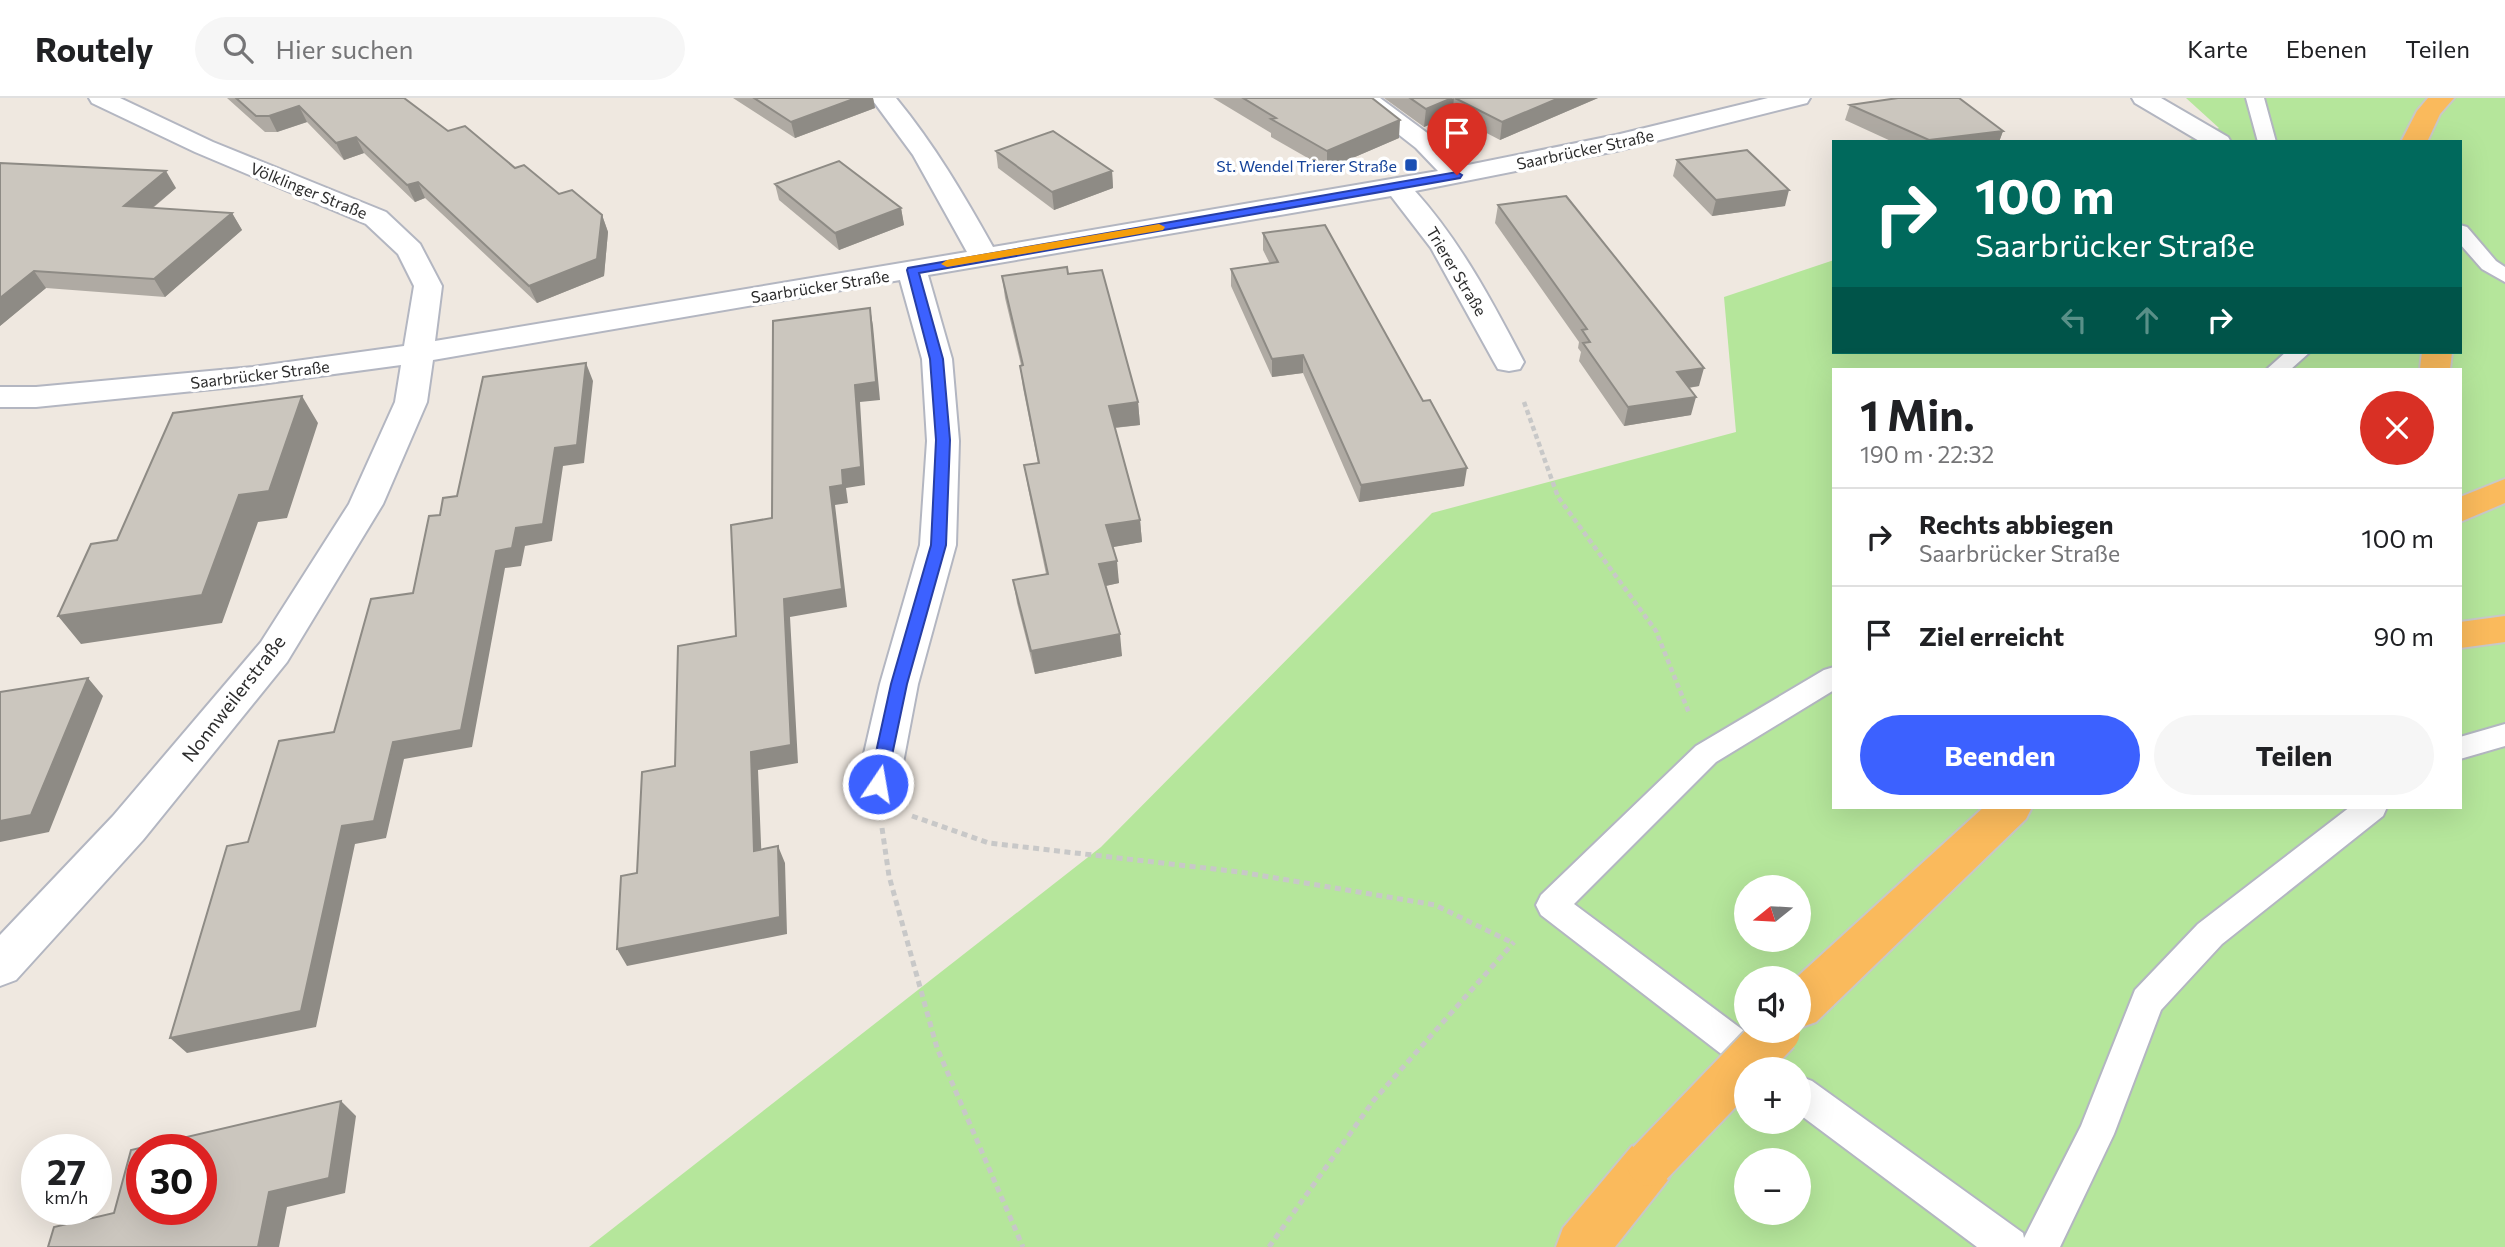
<!DOCTYPE html>
<html lang="de">
<head>
<meta charset="utf-8">
<style>
  body { margin:0; font-family:Commissioner,sans-serif; background:#f6f6f6; color:#202124; height:100vh; display:flex; flex-direction:column; font-size:26px; white-space:nowrap }
  * { box-sizing:border-box; margin:0 }
  p { font-size:23px; color:#757577 }
  .icon { flex:none; width:38px; height:38px; fill:none; stroke:currentColor; stroke-width:2; stroke-linecap:round; stroke-linejoin:round }
  .map { position:relative; flex:1; overflow:hidden }
  .details { position:absolute; left:1832px; top:270px; width:630px; height:441px; display:flex; flex-direction:column; background:#fff; border-radius:0px; box-shadow:0 7px 28px #0002 }
  .details>* { flex:none }
  .guide { position:absolute; left:1832px; top:42px; width:630px; height:214px; border-radius:0px; box-shadow:0 7px 28px #0002; background:#00695c; color:#fff; overflow:hidden }
  .needle { width:46px; rotate:252deg }
  .fabs { position:absolute; left:1734px; top:777px; display:grid; gap:14px }
  .fabs a { display:grid; place-items:center; width:77px; height:77px; border-radius:50%; background:#fff; box-shadow:0 7px 28px #0002; font-size:35px }
  .speed { position:absolute; left:21px; top:1036px; display:flex; gap:14px; font-size:35px; font-weight:700; text-align:center }
  .speed>* { display:grid; place-content:center; width:91px; height:91px; border-radius:50%; background:#fff; box-shadow:0 7px 28px #0002; line-height:1 }
  .speed small { font-size:18px; font-weight:400 }
  .speed .limit { border:10px solid #d22; background:#fff; color:#111 }
  .pin { position:absolute; display:grid; place-items:center; width:60px; height:60px; color:#fff; margin:-72px -30px; border-radius:50% 50% 50% 0; rotate:-45deg; box-shadow:0 0 7px #0007 }
  .pin .icon { rotate:45deg }
  .me { position:absolute; width:77px; margin:-38px; rotate:12deg; stroke-linejoin:round; filter:drop-shadow(0 0 5px #0008) }
  .turn { display:flex; align-items:center; gap:24px; height:147px; padding:0 28px; font-size:32px }
  .turn .icon { width:91px; height:91px; stroke-width:2.5 }
  .turn b { display:block; font-size:49px; line-height:60px }
  .lanes { display:flex; align-items:center; height:66px; padding:0 28px; background:#0003; justify-content:center; gap:35px; direction:ltr }
  .lanes .off { opacity:.35 }
  .round { display:grid; place-items:center; flex:none; width:74px; height:74px; border-radius:37px; background:#f6f6f6 }
  .summary { display:flex; align-items:center; justify-content:space-between; height:119px; padding:0 28px }
  h1 { font-size:42px; font-weight:700; line-height:52px }
  .cta { display:flex; gap:14px; margin-top:auto; padding:14px 28px }
  .cta a { flex:1; height:80px; border-radius:42px; background:#3c61ff; color:#fff; font-size:28px; font-weight:700; line-height:80px; text-align:center }
  .cta a+a { background:#f6f6f6; color:#202124 }
  ul { padding:0; list-style:none }
  li { display:flex; align-items:center; gap:21px; height:98px; padding:0 28px; border-top:2px solid #e0e0e0 }
  li div { flex:1 }
  li b { display:block; font-size:26px }
  li em { font-style:normal }
  header { display:flex; align-items:center; gap:42px; box-sizing:border-box; height:98px; padding:0 35px; background:#fff; border-bottom:2px solid #e0e0e0 }
  header strong { font-size:33px }
  nav { display:flex; gap:38px; margin-inline-start:auto; font-size:24px }
  .search { width:490px; height:63px; background:#f6f6f6; display:flex; align-items:center; gap:18px; box-sizing:border-box; padding:0 24px; border-radius:38px; color:#757577; font-size:26px }
  .map>svg:first-child { display:block }
  .green { fill:#b5e69b; fill-rule:evenodd }
  .lines { fill:none; stroke-linecap:round; stroke-linejoin:round }
  .service-casing { stroke:#b3b6c1; stroke-width:4 }
  .minor-casing { stroke:#b3b6c1; stroke-width:4 }
  .trunk-casing { stroke:#c8c8c8; stroke-width:4 }
  .path-far1 { stroke:#c8c8c8; stroke-width:4.5; stroke-dasharray:5 3.5; stroke-linecap:butt }
  .path { stroke:#c8c8c8; stroke-width:5; stroke-dasharray:6 4.5; stroke-linecap:butt }
  .service { fill:#fff; fill-rule:evenodd }
  .minor { fill:#fff; fill-rule:evenodd }
  .trunk { fill:#faba5c; fill-rule:evenodd }
  .trunk-bridge-casing { stroke:#c8c8c8; stroke-width:50; stroke-linecap:butt }
  .trunk-bridge { stroke:#faba5c; stroke-width:46 }
  .wall { fill:#afaaa3 }
  .shaded-wall { fill:#8e8b85 }
  .building { fill:#cbc6be; stroke:#8e8b85; stroke-width:2; fill-rule:evenodd }
  .route { fill:#3c61ff; stroke:#273fa6; stroke-width:2 }
  .slow { fill:#f59e0b }
  .transit-dot { fill:#1a4fb4; stroke:#fff; stroke-width:2.5 }
  .labels { text-anchor:middle; dominant-baseline:central; stroke-width:7; stroke-linejoin:round; paint-order:stroke }
  .far-street-label { font-size:16px; fill:#2d2d2d; stroke:#fff }
  .far-transit-label { font-size:16px; fill:#164399; stroke:#fff; text-anchor:end }
  .street-label { font-size:19px; fill:#2d2d2d; stroke:#fff }
</style>
</head>
<body>
<header>
<strong>Routely</strong>
<div class="search"><svg class="icon" aria-label="search" viewBox="0 0 24 24"><circle cx="10" cy="10" r="6"/><path d="M15 15l6 6"/></svg>Hier suchen</div>
<nav><a>Karte</a><a>Ebenen</a><a>Teilen</a></nav>
</header>
<div class="map">
<svg width="2505" height="1149" viewBox="0 0 2505 1149">
  <rect width="100%" height="100%" fill="#efe8e0"/>
  <!-- green -->
  <path class="green" d="M 2186,0 L 2505,0 L 2505,1149 L 589,1149 L 1101,749 L 1432,415 L 1736,334 L 1724,199 L 1834,162 L 1834,254 L 2460,254 L 2460,44 L 2184,44 L 2219,30 ZM 1834,271 L 2460,271 L 2460,709 L 1834,709 ZM 1746,789 L 1799,789 L 1799,842 L 1746,842 ZM 1746,880 L 1799,880 L 1799,933 L 1746,933 ZM 1746,971 L 1799,971 L 1799,1024 L 1746,1024 ZM 1746,1062 L 1799,1062 L 1799,1115 L 1746,1115 Z"/>
  <g class="lines">
    <!-- service casing -->
    <g class="service-casing">
      <path id="service" d="M 2246,0 L 2264,0 L 2276,44 L 2258,44 Z
        M 2460,127 L 2467,129 L 2496,163 L 2505,169 L 2505,184 L 2482,171 L 2460,146 Z
        M 2286,254 L 2310,254 L 2291,271 L 2267,271 Z
        M 1834,569 L 1834,592 L 1716,664 L 1574,806 L 1775,956 L 1781,967 L 1779,971 L 1746,971 L 1746,975 L 1541,817 L 1536,807 L 1541,797 L 1696,648 L 1824,572 Z
        M 2505,626 L 2505,648 L 2460,661 L 2460,639 Z
        M 2350,709 L 2387,709 L 2383,718 L 2222,846 L 2161,912 L 2114,1036 L 2060,1149 L 1977,1149 L 1799,1016 L 1799,978 L 1812,983 L 2023,1135 L 2024,1140 L 2081,1028 L 2135,892 L 2198,826 Z"/>
    </g>
    <!-- minor casing -->
    <g class="minor-casing">
      <path id="minor" d="M 89,0 L 120,0 L 213,44 L 386,114 L 420,146 L 442,188 L 435,243 L 967,154 L 913,57 L 871,0 L 896,0 C 934,46 964,97 993,149 L 1438,73 L 1416,50 L 1352,0 L 1380,0 L 1434,40 L 1463,68 L 1616,37 L 1768,0 L 1810,0 L 1807,5 L 1616,53 L 1415,93 C 1461,144 1493,205 1524,264 L 1520,271 L 1509,273 L 1498,271 L 1494,264 L 1431,150 L 1391,98 L 928,177 L 952,261 L 959,343 L 956,447 L 918,586 L 899,686 L 893,697 L 878,702 L 863,697 L 857,686 L 880,586 L 920,447 L 927,343 L 922,261 L 900,182 L 433,262 L 427,304 L 383,406 L 287,564 L 143,742 L 16,882 L 0,888 L 0,837 L 113,718 L 261,544 L 349,406 L 395,304 L 401,267 L 253,287 L 36,309 L 0,309 L 0,289 L 36,289 L 253,269 L 404,248 L 414,188 L 398,156 L 366,126 L 195,54 L 92,5 Z
        M 2132,0 L 2161,0 L 2228,39 L 2231,44 L 2201,44 L 2135,5 Z"/>
    </g>
    <!-- trunk casing -->
    <g class="trunk-casing">
      <path id="trunk" d="M 2428,0 L 2454,0 L 2440,16 L 2427,44 L 2401,44 L 2417,13 Z
        M 2422,254 L 2452,254 L 2450,271 L 2420,271 Z
        M 2505,381 L 2505,405 L 2460,424 L 2460,399 Z
        M 2505,518 L 2505,544 L 2460,550 L 2460,524 Z
        M 1984,709 L 2032,709 L 2026,721 L 1816,924 L 1799,930 L 1799,880 L 1796,880 Z
        M 1650,1041 L 1668,1048 L 1675,1065 L 1668,1082 L 1615,1149 L 1556,1149 L 1563,1130 L 1632,1048 Z"/>
    </g>
    <!-- path-far1 -->
    <path class="path-far1" d="M 1524,304 L 1558,399 L 1656,533 L 1689,615"/>
    <!-- path -->
    <path class="path" d="M 912,718 L 989,745 L 1240,774 L 1435,807 L 1513,845
      M 882,730 L 889,778 L 937,950 L 1023,1149
      M 1269,1149 L 1374,1002 L 1514,844"/>
    <!-- service -->
    <use href="#service" class="service"/>
    <!-- minor -->
    <use href="#minor" class="minor"/>
    <!-- trunk -->
    <use href="#trunk" class="trunk"/>
    <!-- trunk-bridge casing -->
    <g class="trunk-bridge-casing">
      <path id="trunk-bridge" d="M 1650,1065 L 1777,933"/>
    </g>
    <!-- trunk-bridge -->
    <use href="#trunk-bridge" class="trunk-bridge"/>
  </g>
  <!-- wall -->
  <path class="wall" d="M 227,0 L 404,0 L 448,33 L 515,70 L 559,96 L 602,117 L 608,134 L 604,178 L 537,205 L 425,100 L 415,104 L 364,55 L 344,62 L 307,24 L 277,34 L 265,34 Z
    M 733,0 L 873,0 L 875,10 L 795,40 Z
    M 1213,0 L 1372,0 L 1399,40 L 1327,71 L 1271,39 L 1271,35 Z
    M 1384,0 L 1598,0 L 1500,42 L 1452,17 L 1424,29 Z
    M 1850,7 L 2003,33 L 1999,44 L 1893,44 L 1845,22 Z
    M 996,53 L 1112,73 L 1113,90 L 1054,112 L 998,70 Z
    M 1677,62 L 1785,108 L 1712,118 L 1673,78 Z
    M 0,65 L 176,90 L 153,110 L 232,115 L 242,132 L 165,199 L 46,190 L 0,228 Z
    M 775,86 L 901,110 L 904,127 L 839,152 L 779,102 Z
    M 1498,107 L 1699,288 L 1689,290 L 1691,317 L 1624,328 L 1579,263 L 1581,254 L 1578,250 L 1579,244 L 1495,125 Z
    M 1263,135 L 1464,388 L 1359,404 L 1303,275 L 1272,279 L 1231,188 L 1231,171 L 1270,166 L 1263,152 Z
    M 1068,176 L 1138,304 L 1140,327 L 1115,330 L 1140,422 L 1142,444 L 1112,449 L 1119,485 L 1105,488 L 1122,558 L 1035,576 L 1017,505 L 1013,482 L 1046,476 L 1028,390 L 1024,367 L 1038,365 L 1023,290 L 1020,268 L 1021,267 L 1005,200 L 1002,178 Z"/>
  <!-- shaded-wall -->
  <path class="shaded-wall" d="M 856,0 L 873,0 L 875,10 L 795,40 L 791,24 Z
    M 1454,0 L 1452,17 L 1424,29 L 1426,11 Z
    M 1559,0 L 1598,0 L 1500,42 L 1502,24 Z
    M 299,8 L 307,24 L 277,34 L 269,18 Z
    M 1400,22 L 1399,40 L 1327,71 L 1327,53 Z
    M 2003,33 L 1999,44 L 1928,44 L 1929,42 Z
    M 356,39 L 364,55 L 344,62 L 336,45 Z
    M 166,73 L 176,90 L 134,125 L 124,108 Z
    M 1112,73 L 1113,90 L 1054,112 L 1052,94 Z
    M 418,84 L 425,100 L 415,104 L 407,87 Z
    M 1789,92 L 1785,108 L 1712,118 L 1716,102 Z
    M 901,110 L 904,127 L 839,152 L 835,135 Z
    M 232,115 L 242,132 L 165,199 L 154,181 Z
    M 602,117 L 608,134 L 604,178 L 537,205 L 529,188 Z
    M 34,173 L 46,190 L 0,228 L 0,200 Z
    M 870,210 L 873,228 L 880,302 L 860,304 L 865,387 L 846,390 L 848,405 L 835,407 L 847,509 L 790,519 L 798,665 L 758,672 L 762,770 L 754,753 L 751,654 L 784,501 L 830,389 L 842,372 L 855,287 Z
    M 1303,257 L 1303,275 L 1272,279 L 1272,261 Z
    M 586,265 L 593,283 L 584,365 L 563,368 L 552,443 L 525,448 L 521,468 L 505,470 L 472,649 L 404,661 L 386,740 L 355,746 L 316,929 L 187,955 L 170,940 L 342,728 L 393,644 L 496,453 L 516,430 L 555,350 Z
    M 1704,270 L 1699,288 L 1672,292 L 1677,274 Z
    M 302,298 L 318,325 L 287,420 L 258,424 L 222,525 L 81,546 L 58,518 Z
    M 1696,299 L 1691,317 L 1624,328 L 1628,309 Z
    M 1138,304 L 1140,327 L 1111,330 L 1109,308 Z
    M 1467,370 L 1464,388 L 1359,404 L 1361,387 Z
    M 1140,422 L 1142,444 L 1108,450 L 1106,427 Z
    M 1117,463 L 1119,485 L 1101,489 L 1099,466 Z
    M 1120,536 L 1122,558 L 1035,576 L 1031,553 Z
    M 88,580 L 103,598 L 49,734 L 0,744 L 0,723 Z
    M 778,748 L 785,765 L 787,836 L 627,868 L 617,851 Z
    M 341,1003 L 356,1018 L 345,1095 L 287,1109 L 279,1149 L 258,1149 L 269,1094 Z"/>
  <!-- building -->
  <path class="building" d="M 236,0 L 404,0 L 448,33 L 465,28 L 515,70 L 524,67 L 559,96 L 572,92 L 602,117 L 597,161 L 529,188 L 418,84 L 407,87 L 356,39 L 336,45 L 299,8 L 269,18 L 256,18 Z
    M 754,0 L 856,0 L 791,24 Z
    M 1243,0 L 1372,0 L 1400,22 L 1327,53 L 1271,21 L 1276,20 Z
    M 1410,0 L 1452,0 L 1426,11 Z
    M 1455,0 L 1559,0 L 1502,24 Z
    M 1898,0 L 1959,0 L 2003,33 L 1929,42 L 1850,7 Z
    M 1053,33 L 1112,73 L 1052,94 L 996,53 Z
    M 1747,52 L 1789,92 L 1716,102 L 1677,62 Z
    M 839,63 L 901,110 L 835,135 L 775,86 Z
    M 0,65 L 166,73 L 124,108 L 232,115 L 154,181 L 34,173 L 0,200 Z
    M 1566,98 L 1704,270 L 1677,274 L 1696,299 L 1628,309 L 1583,245 L 1590,244 L 1582,232 L 1587,231 L 1498,107 Z
    M 1325,127 L 1423,303 L 1430,302 L 1467,370 L 1361,387 L 1303,257 L 1272,261 L 1231,171 L 1278,164 L 1263,135 Z
    M 1067,169 L 1068,176 L 1102,172 L 1138,304 L 1109,308 L 1140,422 L 1106,427 L 1117,463 L 1099,466 L 1120,536 L 1031,553 L 1013,482 L 1048,476 L 1024,367 L 1039,365 L 1020,268 L 1023,267 L 1002,178 Z
    M 870,210 L 876,284 L 855,287 L 861,369 L 842,372 L 843,387 L 830,389 L 842,491 L 784,501 L 791,647 L 751,654 L 754,753 L 778,748 L 780,819 L 617,851 L 621,778 L 637,775 L 642,674 L 675,668 L 678,548 L 736,538 L 731,427 L 772,420 L 773,223 Z
    M 586,265 L 577,347 L 555,350 L 543,426 L 516,430 L 512,450 L 496,453 L 461,632 L 393,644 L 374,723 L 342,728 L 301,913 L 170,940 L 227,748 L 248,744 L 279,643 L 334,634 L 371,501 L 413,495 L 429,418 L 440,417 L 443,400 L 457,398 L 483,279 Z
    M 302,298 L 269,393 L 239,397 L 202,497 L 58,518 L 91,446 L 117,442 L 173,315 Z
    M 88,580 L 31,717 L 0,723 L 0,594 Z
    M 341,1003 L 329,1080 L 269,1094 L 258,1149 L 48,1149 L 54,1129 L 114,1115 L 131,1052 ZM 142,1052 L 201,1052 L 201,1111 L 142,1111 Z"/>
  <!-- route -->
  <path class="route" d="M 1457,74 L 1462,77 L 1460,80 L 919,175 L 943,261 L 950,342 L 946,447 L 907,586 L 886,686 L 884,690 L 872,690 L 869,686 L 891,586 L 931,447 L 936,342 L 930,261 L 907,172 L 908,170 Z"/>
  <!-- slow -->
  <path class="slow" d="M 1159,126 L 1165,129 L 1163,132 L 947,169 L 941,166 L 947,162 Z"/>
  <!-- markers -->
  <rect class="transit-dot" x="1404" y="60" width="14" height="14" rx="3.5"/>
  <g class="labels">
    <!-- far-street labels -->
    <g class="far-street-label">
      <text transform="translate(1585 51) rotate(-12)">Saarbrücker Straße</text>
      <text transform="translate(309 92) rotate(22)">Völklinger Straße</text>
      <text transform="translate(1457 173) rotate(59)">Trierer Straße</text>
      <text transform="translate(820 188) rotate(-9)">Saarbrücker Straße</text>
      <text transform="translate(260 276) rotate(-7)">Saarbrücker Straße</text>
    </g>
    <!-- far-transit labels -->
    <g class="far-transit-label">
      <text x="1397" y="67">St. Wendel Trierer Straße</text>
    </g>
    <!-- street labels -->
    <g class="street-label">
      <text transform="translate(233 600) rotate(-52)">Nonnweilerstraße</text>
    </g>
  </g>
</svg>
<div class="fabs">
<a><svg class="needle" viewBox="-14 -14 28 28"><path d="M0-13l5 13h-10z" fill="#e53935"/><path d="M0 13l5-13h-10z" fill="#757577"/></svg></a>
<a><svg class="icon" aria-label="sound" viewBox="0 0 24 24"><path d="M4 9h4l5-4v14l-5-4H4zM17 9q2 3 0 6"/></svg></a>
<a>+</a>
<a>−</a>
</div>
<div class="speed"><div>27<small>km/h</small></div><div class="limit">30</div></div>
<div class="pin" style="left:1457px;top:77px;background:#d93025"><svg class="icon" aria-label="arrive" viewBox="0 0 24 24"><path d="M6 21V4h12l-3 4 3 4H6"/></svg></div>
<svg class="me" style="left:878px;top:686px" viewBox="-20 -20 40 40"><circle r="17" fill="#3c61ff" stroke="#fff" stroke-width="3"/><path d="M0-11L8 9 0 5-8 9z" fill="#fff"/></svg>
<div class="guide">
<div class="turn"><svg class="icon" aria-label="right" viewBox="0 0 24 24"><path d="M7 20v-9h11M14 6l5 5-5 5"/></svg><div><b>100 m</b>Saarbrücker Straße</div></div>
<div class="lanes"><svg class="icon off" aria-label="left" viewBox="0 0 24 24"><path d="M17 20v-9H6M10 6l-5 5 5 5"/></svg><svg class="icon off" aria-label="ahead" viewBox="0 0 24 24"><path d="M12 20V5M6 11l6-6 6 6"/></svg><svg class="icon" aria-label="right" viewBox="0 0 24 24"><path d="M7 20v-9h11M14 6l5 5-5 5"/></svg></div>
</div>
<section class="details">
<div class="summary"><div><h1>1 Min.</h1><p>190 m · 22:32</p></div><a class="round" style="background:#d93025;color:#fff"><svg class="icon" aria-label="close" viewBox="0 0 24 24"><path d="M6 6l12 12M18 6L6 18"/></svg></a></div>
<ul>
<li><svg class="icon" aria-label="right" viewBox="0 0 24 24"><path d="M7 20v-9h11M14 6l5 5-5 5"/></svg><div><b>Rechts abbiegen</b><p>Saarbrücker Straße</p></div><em>100 m</em></li>
<li><svg class="icon" aria-label="arrive" viewBox="0 0 24 24"><path d="M6 21V4h12l-3 4 3 4H6"/></svg><div><b>Ziel erreicht</b></div><em>90 m</em></li>
</ul>
<div class="cta"><a>Beenden</a><a>Teilen</a></div>
</section>
</div>
</body>
</html>
